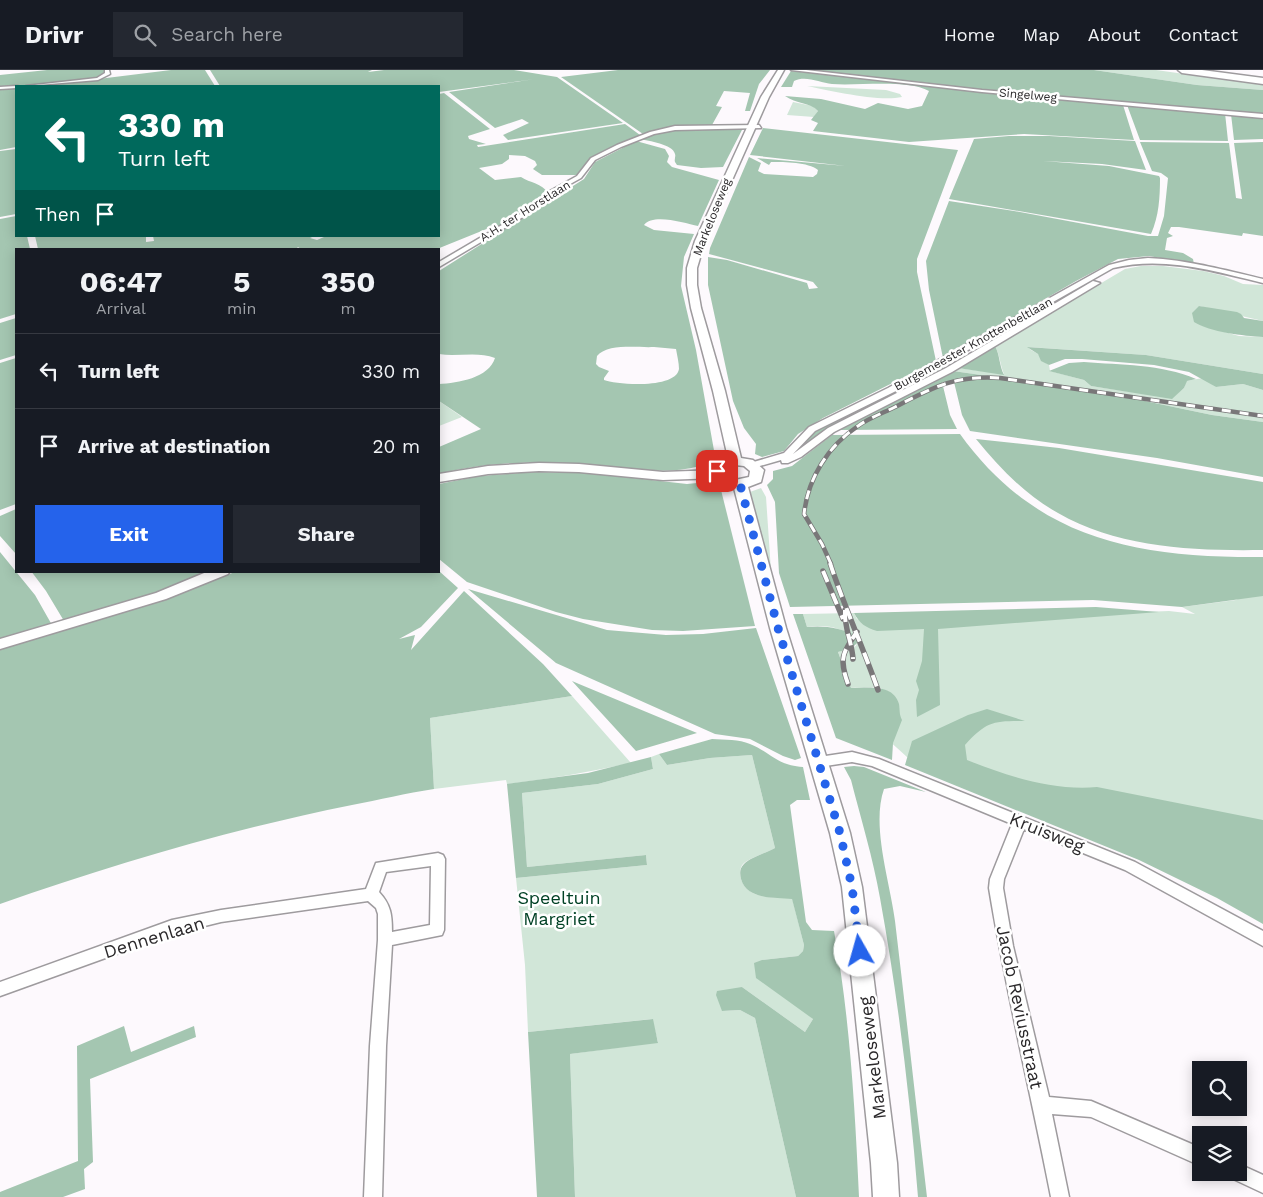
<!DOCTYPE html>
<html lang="en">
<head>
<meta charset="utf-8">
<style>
  body { margin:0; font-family:"Work Sans",sans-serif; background:#242831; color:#f1f3f6; height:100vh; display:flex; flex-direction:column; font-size:19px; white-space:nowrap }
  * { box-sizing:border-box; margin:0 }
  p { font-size:16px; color:#9ea1a6 }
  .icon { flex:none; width:28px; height:28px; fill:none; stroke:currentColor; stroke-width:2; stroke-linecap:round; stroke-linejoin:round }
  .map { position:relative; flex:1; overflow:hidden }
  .details { position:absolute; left:15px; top:178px; width:425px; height:325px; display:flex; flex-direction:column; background:#171b24; border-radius:0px; box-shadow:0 2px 12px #0003 }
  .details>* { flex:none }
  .top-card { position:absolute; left:15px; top:15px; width:425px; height:152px; border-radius:0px; box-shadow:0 2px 12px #0003; background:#00695c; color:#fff; overflow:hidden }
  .controls { position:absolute; left:1192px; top:991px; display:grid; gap:10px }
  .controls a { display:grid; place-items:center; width:55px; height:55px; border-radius:0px; background:#171b24; box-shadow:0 2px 12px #0003; font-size:25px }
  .pin { position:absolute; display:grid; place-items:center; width:42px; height:42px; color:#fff; margin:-21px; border-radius:10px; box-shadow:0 2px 8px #0006 }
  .me { position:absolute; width:55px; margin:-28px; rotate:353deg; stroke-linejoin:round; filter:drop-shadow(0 0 4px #0008) }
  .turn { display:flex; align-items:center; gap:18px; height:105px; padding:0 20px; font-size:22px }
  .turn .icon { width:65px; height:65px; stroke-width:2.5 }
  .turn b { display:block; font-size:35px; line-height:42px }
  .then { display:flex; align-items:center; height:48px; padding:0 20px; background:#0003; gap:10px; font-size:19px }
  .eta { display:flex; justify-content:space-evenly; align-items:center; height:85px; text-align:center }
  .eta b { font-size:30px; font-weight:700; line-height:35px }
  .primary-button { display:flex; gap:10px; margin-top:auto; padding:10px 20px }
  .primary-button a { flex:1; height:58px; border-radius:0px; background:#2563eb; color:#fff; font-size:20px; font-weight:700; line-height:58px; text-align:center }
  .primary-button a+a { background:#242831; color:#f1f3f6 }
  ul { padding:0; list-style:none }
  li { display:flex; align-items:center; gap:15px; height:75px; padding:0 20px; border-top:1px solid #363941 }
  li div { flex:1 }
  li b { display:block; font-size:19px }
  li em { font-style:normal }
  header { display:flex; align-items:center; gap:30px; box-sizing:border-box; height:70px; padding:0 25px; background:#171b24; border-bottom:1px solid #363941 }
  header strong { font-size:24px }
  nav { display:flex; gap:28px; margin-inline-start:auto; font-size:18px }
  .search { width:350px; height:45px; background:#242831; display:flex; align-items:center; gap:12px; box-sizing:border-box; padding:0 18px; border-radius:0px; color:#9ea1a6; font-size:19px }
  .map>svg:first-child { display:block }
  .green { fill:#d1e6d8 }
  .forest { fill:#a4c6b1; fill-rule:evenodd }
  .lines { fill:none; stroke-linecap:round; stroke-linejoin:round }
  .minor-casing { stroke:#9e9b9e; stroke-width:3 }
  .tertiary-casing { stroke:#9e9b9e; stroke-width:3 }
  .secondary-casing { stroke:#9e9b9e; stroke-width:3 }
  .motorway-casing { stroke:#9e9b9e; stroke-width:3 }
  .minor { fill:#fff; fill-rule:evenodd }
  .tertiary { fill:#fff; fill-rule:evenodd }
  .secondary { fill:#fff; fill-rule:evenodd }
  .motorway { fill:#fff; fill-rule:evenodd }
  .rail-far1-casing { stroke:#797779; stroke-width:4.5 }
  .rail-casing { stroke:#797779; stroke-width:5.5 }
  .rail-far1 { stroke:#fff; stroke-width:3; stroke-dasharray:9; stroke-linecap:butt }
  .rail { stroke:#fff; stroke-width:4; stroke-dasharray:12; stroke-linecap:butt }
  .route { stroke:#2563eb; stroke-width:9; stroke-dasharray:0 16.2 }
  .labels { text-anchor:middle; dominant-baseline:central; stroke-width:5; stroke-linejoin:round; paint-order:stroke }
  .far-street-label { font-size:12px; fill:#2b292b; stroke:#fff }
  .near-street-label { font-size:18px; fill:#2b292b; stroke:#fff }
  .near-park-label { font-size:18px; fill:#004125; stroke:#fff }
</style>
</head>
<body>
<header>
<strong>Drivr</strong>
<div class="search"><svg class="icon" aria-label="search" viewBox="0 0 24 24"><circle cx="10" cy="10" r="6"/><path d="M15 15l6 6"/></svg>Search here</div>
<nav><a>Home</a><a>Map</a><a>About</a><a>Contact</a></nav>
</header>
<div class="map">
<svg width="1263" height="1127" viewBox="0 0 1263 1127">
  <rect width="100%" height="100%" fill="#fdf9fd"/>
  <!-- green -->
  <path class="green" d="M 1094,0 L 1156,0 L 1263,15 L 1263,20 L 1197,15 Z
    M 807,16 L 886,20 L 900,24 L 902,27 C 878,32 832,21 807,16 Z
    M 793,32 L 813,36 L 818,41 L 814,47 L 787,45 Z
    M 1141,196 L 1163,196 L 1203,201 L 1224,206 L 1243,214 L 1263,215 L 1263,251 L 1199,236 L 1200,255 L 1239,266 L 1263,267 L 1263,304 L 1146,285 L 1028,277 C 1031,281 1034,281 1038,284 C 1043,289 1042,291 1049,295 L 1050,301 L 1084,310 L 1091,316 L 1172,328 L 1184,318 L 1186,311 L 1203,308 L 1216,317 L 1243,314 L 1263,320 L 1263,352 L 1212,345 L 1102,322 L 953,301 L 958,298 L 1004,304 C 1000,295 1000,285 995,276 L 1125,199 Z
    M 439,331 L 462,347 L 439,356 Z
    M 761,418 L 766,427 L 771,501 L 751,433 L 750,422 Z
    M 1243,526 L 1263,526 L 1263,772 L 907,687 L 886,668 L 889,622 L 878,617 L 851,618 L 838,582 L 856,576 L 858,569 C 841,558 828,554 807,557 L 803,544 L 854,543 L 857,549 L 864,553 L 1169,541 L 1195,544 L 1182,537 L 1236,530 Z
    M 572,626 L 631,693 C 590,702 549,709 507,714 L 506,710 L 434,719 L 430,648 Z
    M 659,684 L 667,695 L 710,688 L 752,685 L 775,778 C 766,783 751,787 743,794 C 739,799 740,804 741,809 C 747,830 775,827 792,828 L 804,875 L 803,881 L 798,886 L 762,890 L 813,949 L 805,962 L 742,917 L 722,941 L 740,940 L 755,948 L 796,1127 L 575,1127 L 570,984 L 658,972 L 652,949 L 528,962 L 525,895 L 516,808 L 647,795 L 646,785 L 527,797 L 522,723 L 598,714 L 653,699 L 651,687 Z"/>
  <!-- forest -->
  <path class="forest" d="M 47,0 L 104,0 L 105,5 L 97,9 L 0,18 L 0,5 Z
    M 171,0 L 205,0 L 215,16 L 42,16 Z
    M 210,0 L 372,0 L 368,2 L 384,0 L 514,0 L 557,7 L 623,53 L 508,70 L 503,65 L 529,53 L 522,49 L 495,58 L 449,22 L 535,9 L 439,22 L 439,16 L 220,16 Z
    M 618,0 L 770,0 L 759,14 L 750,41 L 745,41 L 750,23 L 724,21 L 716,36 L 722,37 L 712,55 L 664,58 L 643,64 L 561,7 Z
    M 801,0 L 1094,0 L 1197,15 L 1263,20 L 1263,45 L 984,21 L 921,12 Z
    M 791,1 L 983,22 L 1123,35 L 1134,70 L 1024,64 L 909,72 L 813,61 L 818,53 L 811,50 L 818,41 C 810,32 796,34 785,26 L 821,29 L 865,39 L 878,33 L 908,39 L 922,36 L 929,21 C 907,9 859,16 832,14 C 820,13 806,5 794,11 L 792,17 L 781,17 Z
    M 16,18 L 16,77 L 0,80 L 0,19 Z
    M 444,23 L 490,59 L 468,66 L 469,69 L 486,74 L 477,75 L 478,77 L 625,54 L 640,65 L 594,87 L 587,92 L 578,105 L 542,105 L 533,99 L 537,95 L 535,91 L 525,86 L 509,85 L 509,89 L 502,94 L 479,98 L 495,110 L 521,107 C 530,113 542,113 548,123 C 531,136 511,155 489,158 L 437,179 L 301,179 L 298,177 L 296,179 L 38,179 L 35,166 L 146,166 L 146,172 L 154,171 L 153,166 L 314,166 L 310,168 L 317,170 L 324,167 L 332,166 L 439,166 L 439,24 Z
    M 1127,35 L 1225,43 L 1228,71 L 1140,70 Z
    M 1231,44 L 1263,47 L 1263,69 L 1234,70 Z
    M 743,58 L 723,97 L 701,98 L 677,95 L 675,92 C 674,89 676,87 675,84 C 673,74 648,71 640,69 L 666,60 Z
    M 763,58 L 958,80 L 917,189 L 917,202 L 936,291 L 823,348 L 798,364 L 784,381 L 762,387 L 755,384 L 756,374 L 744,358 L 733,331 L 708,215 L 708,187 L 727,190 L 807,213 L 809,219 L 818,218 L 813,212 L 709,184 L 710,178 L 749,87 L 761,93 L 758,101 L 764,104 L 813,107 L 817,104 L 818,100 C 808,92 785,92 771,92 L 769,95 L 757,88 L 846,96 L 750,85 Z
    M 1009,66 L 1049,66 L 1135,71 L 1146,100 L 1102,94 L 1043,91 L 1109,96 L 1159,106 L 1160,108 C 1160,127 1159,146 1151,164 L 949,129 L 974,69 Z
    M 636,71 L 665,79 L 669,86 L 667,92 L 672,97 L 719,110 L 698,156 C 685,153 653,143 644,155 L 654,160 L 694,164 L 684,187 L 681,216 L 696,280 L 715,386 C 710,389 704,395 700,396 C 656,408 608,394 563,393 C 523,391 478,394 439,404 L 439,377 L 481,359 L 439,331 L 439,314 C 458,313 489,308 495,288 C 478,281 457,287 439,284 L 439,201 L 584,109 L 595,92 ZM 654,277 L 676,279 C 677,285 679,293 679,299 C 676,319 617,315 604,310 L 604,308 L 609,301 L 599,297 L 596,294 L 597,286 C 608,273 638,278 654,277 Z
    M 1140,72 L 1229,73 L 1236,128 L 1242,129 L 1234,73 L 1263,72 L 1263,166 L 1243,163 L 1242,166 L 1179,157 L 1171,157 L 1168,163 L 1173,166 L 1167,168 L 1165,180 L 1183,183 L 1193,189 L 1194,194 L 1149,186 L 1118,189 L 1076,211 L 943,288 L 929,220 L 926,191 L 949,131 L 1014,141 L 1148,166 L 1158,166 L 1164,146 L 1168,108 L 1161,103 L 1152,101 Z
    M 16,79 L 16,144 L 0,147 L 0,81 Z
    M 16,146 L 16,166 L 27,166 L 30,179 L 16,179 L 16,244 L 0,249 L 0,149 Z
    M 1199,236 L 1237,242 L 1241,244 L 1244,248 L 1263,251 L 1263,267 C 1244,266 1210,262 1194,252 L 1192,243 Z
    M 16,248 L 16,285 L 0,290 L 0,253 Z
    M 995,276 C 1000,285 999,295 1004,305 L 958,298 Z
    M 1027,277 L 1146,285 L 1263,304 L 1263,320 L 1243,314 L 1216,317 L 1189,302 L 1154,295 L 1082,289 L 1065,289 L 1049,295 L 1041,291 L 1038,284 Z
    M 16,288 L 16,434 L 0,440 L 0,293 Z
    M 1084,292 C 1121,295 1161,294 1196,309 L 1187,311 L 1184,318 L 1172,329 L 1091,316 L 1084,310 L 1049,301 L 1069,293 Z
    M 941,296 L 945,300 L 836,354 L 790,386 L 817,359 L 829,351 Z
    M 953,301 L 1102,322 L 1212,345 L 1263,352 L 1263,407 L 1157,388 L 970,361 L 962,345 L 954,312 L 942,312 L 950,345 L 957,359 L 840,360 Z
    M 960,364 C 1037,471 1139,488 1263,487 L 1263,526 L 1182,537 L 1093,530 L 790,537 L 779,503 L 775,432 L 767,415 L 773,409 L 773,401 L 792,396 L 832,365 Z
    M 976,369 L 1059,378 L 1263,412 L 1263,480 C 1194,481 1119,478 1058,443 C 1025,425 999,397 976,369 Z
    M 533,402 L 589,403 L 687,414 L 707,412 L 721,420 L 755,556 L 683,561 L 652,560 L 583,549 L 556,542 L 467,512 L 439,489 L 439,414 L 479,406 Z
    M 16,439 L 16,484 L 0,466 L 0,446 Z
    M 0,482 L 35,525 L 52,555 L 0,571 Z
    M 31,501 L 215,501 L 183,514 L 64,551 L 46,521 Z
    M 237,501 L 439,501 L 458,518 L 421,557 L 399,569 L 415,565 L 411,580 L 464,521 L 543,594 L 572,626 L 430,648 L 434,719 C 406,723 379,730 352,735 C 232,759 115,794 0,834 L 0,580 L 191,520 Z
    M 468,519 L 607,560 L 666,565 L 703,564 L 756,558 L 801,688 L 795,690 L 783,686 L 750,669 L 715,664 L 556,593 Z
    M 1096,537 L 1159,542 L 938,559 L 940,635 L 917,647 L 916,630 L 919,620 L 916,611 L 922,591 L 924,559 L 877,561 C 866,558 859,553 854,543 Z
    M 793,544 L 803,544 L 807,557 C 825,555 840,558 856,565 L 858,572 L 852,578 L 838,582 L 851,618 C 867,618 893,613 899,634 C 900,640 899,644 902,650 L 893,673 L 892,690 L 836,668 Z
    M 572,611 L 579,614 L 697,663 L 636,681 Z
    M 987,639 L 1025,651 C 993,651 987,651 965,675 L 967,690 C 1007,706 1053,721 1097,717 L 1263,750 L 1263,854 L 1217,828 L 1139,790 L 905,695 L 912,671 L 968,645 Z
    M 712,669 C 725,670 739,669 750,674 C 772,683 776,695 803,697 L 810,730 L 797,730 L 790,735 L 806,852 L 812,860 L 834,861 C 850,948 855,1039 859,1127 L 796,1127 L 755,948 L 740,940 L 722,941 L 716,925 L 717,921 L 742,917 L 805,962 L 813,949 L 756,908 L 754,893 L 762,890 L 798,886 L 803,881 L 804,875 L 792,829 C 774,827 747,830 741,809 C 740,804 739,799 744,794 C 751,787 766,783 775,778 L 752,685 L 710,688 L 667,695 L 659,684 Z
    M 651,687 L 653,699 L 598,714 L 522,723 L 527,797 L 646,785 L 647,795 L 516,808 L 507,714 L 588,703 Z
    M 854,696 L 864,697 L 926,722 L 900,716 L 884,719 C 871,756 890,812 895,851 C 906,943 916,1035 927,1127 L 918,1127 C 910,1027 898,927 880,828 C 873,788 861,749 851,710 L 844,697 Z
    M 653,949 L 658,973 L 570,984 L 575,1127 L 537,1127 L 528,962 Z
    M 124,956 L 131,982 L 194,956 L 196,967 L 90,1009 L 93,1092 L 84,1099 L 85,1119 L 63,1127 L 0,1127 L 0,1122 L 78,1091 L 77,976 Z"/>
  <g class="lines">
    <!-- minor casing -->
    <g class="minor-casing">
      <path id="minor" d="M 105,0 L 109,0 L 110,4 L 98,10 L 26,16 L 97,8 L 105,3 Z
        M 791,0 L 806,0 L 982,20 L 1263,44 L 1263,48 L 982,22 Z
        M 16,16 L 16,18 L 0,19 L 0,17 L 16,16 L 18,16 Z
        M 759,55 L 761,58 L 675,60 L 654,64 L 621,77 L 595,90 L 581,108 L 554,123 L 528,144 L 439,197 L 439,192 L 524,142 L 550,121 L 577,106 L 591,88 L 617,75 L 650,62 L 675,56 Z
        M 1148,188 C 1188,190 1225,200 1263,209 L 1263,213 C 1213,201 1164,186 1113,198 L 894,322 L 815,361 L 793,384 L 828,358 L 946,298 L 1093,211 L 1100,213 L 952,302 L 834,362 L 801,387 L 788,393 L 782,393 L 781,390 L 753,398 L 748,395 L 750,393 L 784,383 L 809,357 L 888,318 L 1109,195 L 1129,190 Z
        M 852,682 L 879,689 L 1135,792 L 1263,861 L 1263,876 L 1125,800 L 1024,759 L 1004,809 L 1003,818 L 1013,876 L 1049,1027 L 1091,1031 L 1201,1078 L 1201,1096 L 1091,1047 L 1052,1044 L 1069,1127 L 1051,1127 C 1031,1024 1006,922 989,818 L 990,809 L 1012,754 L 872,696 L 852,692 L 819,697 L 814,695 L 813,692 L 814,689 L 819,687 Z
        M 438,783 L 443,785 L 445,789 L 444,860 L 442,865 L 392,875 L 386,976 L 382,1127 L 364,1127 L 370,976 L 378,870 L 378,844 L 376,838 L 368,831 L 221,852 L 172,864 L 0,926 L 0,912 L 172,850 L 221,840 L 366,819 L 376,793 ZM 431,796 L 430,855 L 392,862 C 392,845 391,835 379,822 L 386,802 Z
        M 1239,1094 L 1263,1105 L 1263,1123 L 1231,1108 L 1228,1102 L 1239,1102 Z"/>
    </g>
    <!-- tertiary casing -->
    <g class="tertiary-casing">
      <path id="tertiary" d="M 539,393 L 579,394 L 663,402 L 718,400 L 724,404 L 718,408 L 663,410 L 579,402 L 539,401 L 488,404 L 439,412 L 439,404 L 488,396 Z
        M 209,501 L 230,501 L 228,504 L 166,529 L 0,579 L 0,569 L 156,523 Z"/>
    </g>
    <!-- secondary casing -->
    <g class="secondary-casing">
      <path id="secondary" d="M 778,0 L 784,0 L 769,27 L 705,171 L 697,198 L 697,215 L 701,238 L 725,321 L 741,388 L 753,390 L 764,400 L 761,412 L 748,417 L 786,558 L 850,763 L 862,817 L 897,1093 L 899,1127 L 873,1127 L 871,1093 L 842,817 L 830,763 L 770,558 L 734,418 L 720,414 L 711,404 C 713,394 718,390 728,388 L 713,321 L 691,238 L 687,215 L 687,198 L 695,171 L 761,27 ZM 735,395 L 744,396 L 750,401 L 749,407 L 735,410 L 726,405 L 726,399 Z"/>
    </g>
    <!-- motorway casing -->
    <g class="motorway-casing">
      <path id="motorway" d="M 1178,0 L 1202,0 L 1263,8 L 1263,14 L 1182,3 Z"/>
    </g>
    <!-- minor -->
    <use href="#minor" class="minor"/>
    <!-- tertiary -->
    <use href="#tertiary" class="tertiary"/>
    <!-- secondary -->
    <use href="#secondary" class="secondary"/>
    <!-- motorway -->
    <use href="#motorway" class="motorway"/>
    <!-- rail-far1 casing -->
    <g class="rail-far1-casing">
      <path id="rail-far1" d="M 831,494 L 822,474 L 804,444 C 808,408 828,376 858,356 C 869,348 883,343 895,337 C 934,317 955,305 1000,308 L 1263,346"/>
    </g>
    <!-- rail casing -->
    <g class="rail-casing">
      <path id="rail" d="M 830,493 C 844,536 863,577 878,620
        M 823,501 L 843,549
        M 845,540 C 844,558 852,572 853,589
        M 848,614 C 839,589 842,583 857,562"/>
    </g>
    <!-- rail-far1 -->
    <use href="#rail-far1" class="rail-far1"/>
    <!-- rail -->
    <use href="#rail" class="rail"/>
  </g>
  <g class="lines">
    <!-- route -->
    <path class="route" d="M 717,401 L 723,410 L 740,414 L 778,558 L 840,763 L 852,817 L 860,881"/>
  </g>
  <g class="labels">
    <!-- far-street labels -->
    <g class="far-street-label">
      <text transform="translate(1028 25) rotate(5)">Singelweg</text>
      <text transform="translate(525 141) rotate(-32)">A.H. ter Horstlaan</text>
      <text transform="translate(712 147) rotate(-68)">Markeloseweg</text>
      <text transform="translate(973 274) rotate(-29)">Burgemeester Knottenbeltlaan</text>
    </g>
    <!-- near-street labels -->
    <g class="near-street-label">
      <text transform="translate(1047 762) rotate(22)">Kruisweg</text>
      <text transform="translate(154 867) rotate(-17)">Dennenlaan</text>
      <text transform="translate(1020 937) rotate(78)">Jacob Reviusstraat</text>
      <text transform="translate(872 988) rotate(-97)">Markeloseweg</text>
    </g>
    <!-- near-park labels -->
    <g class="near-park-label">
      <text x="559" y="827">Speeltuin<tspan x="559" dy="21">Margriet</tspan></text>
    </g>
  </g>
</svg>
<div class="controls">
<a><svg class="icon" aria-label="search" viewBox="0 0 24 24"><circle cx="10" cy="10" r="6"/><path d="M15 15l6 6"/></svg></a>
<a><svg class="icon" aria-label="layers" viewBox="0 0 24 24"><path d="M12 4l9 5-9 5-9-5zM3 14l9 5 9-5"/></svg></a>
</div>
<div class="pin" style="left:717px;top:401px;background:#d93025"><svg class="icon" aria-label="arrive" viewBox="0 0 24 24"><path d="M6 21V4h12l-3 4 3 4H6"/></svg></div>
<svg class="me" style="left:860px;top:881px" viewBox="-20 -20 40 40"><circle r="19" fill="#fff"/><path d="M0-13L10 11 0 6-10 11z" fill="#2563eb"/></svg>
<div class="top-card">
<div class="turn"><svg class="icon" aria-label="left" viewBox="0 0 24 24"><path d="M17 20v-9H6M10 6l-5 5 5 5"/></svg><div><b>330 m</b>Turn left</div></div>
<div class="then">Then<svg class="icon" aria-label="arrive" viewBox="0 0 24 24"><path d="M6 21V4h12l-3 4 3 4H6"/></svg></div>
</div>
<section class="details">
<div class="eta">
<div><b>06:47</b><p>Arrival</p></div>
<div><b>5</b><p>min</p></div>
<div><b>350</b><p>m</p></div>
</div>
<ul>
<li><svg class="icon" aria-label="left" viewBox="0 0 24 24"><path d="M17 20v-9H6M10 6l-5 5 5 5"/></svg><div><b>Turn left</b></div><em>330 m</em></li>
<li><svg class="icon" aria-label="arrive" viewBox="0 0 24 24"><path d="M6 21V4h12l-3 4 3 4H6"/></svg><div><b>Arrive at destination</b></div><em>20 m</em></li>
</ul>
<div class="primary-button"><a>Exit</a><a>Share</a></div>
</section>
</div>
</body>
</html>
